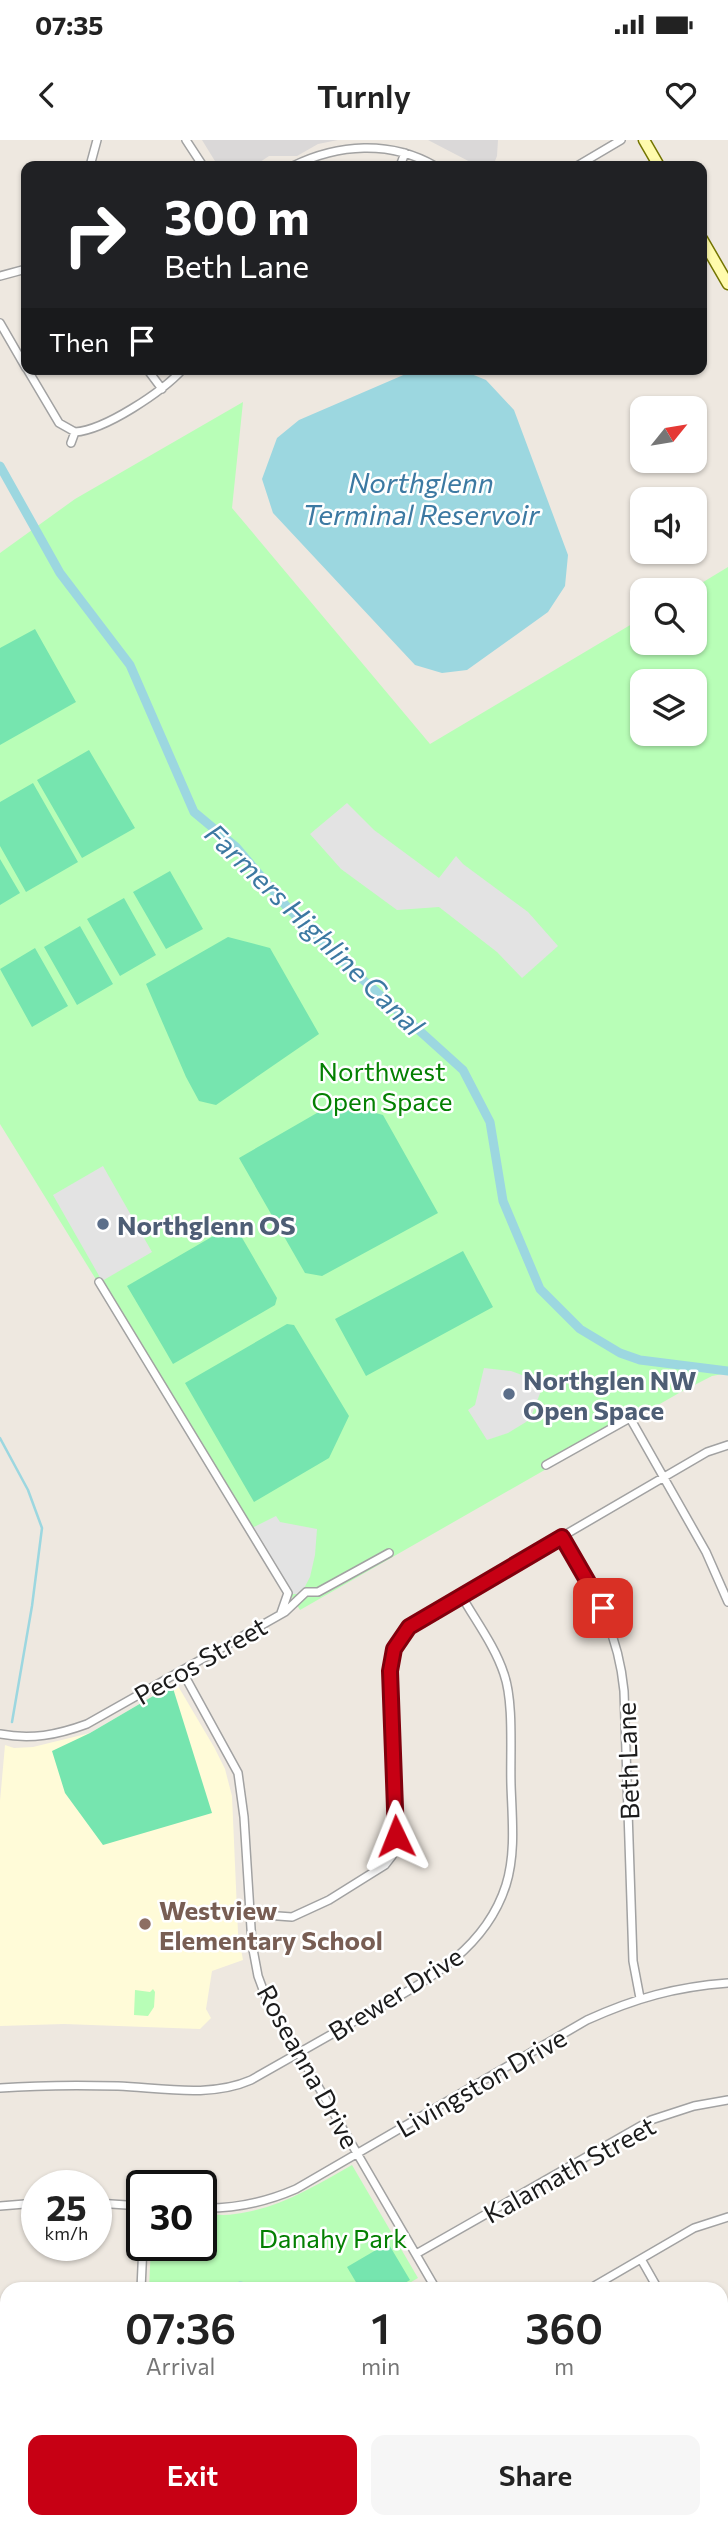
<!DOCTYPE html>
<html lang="en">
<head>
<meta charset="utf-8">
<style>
  body { margin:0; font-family:Commissioner,sans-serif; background:#f6f6f6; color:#222; height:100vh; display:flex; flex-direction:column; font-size:26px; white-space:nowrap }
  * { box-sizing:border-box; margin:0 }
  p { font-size:23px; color:#767676 }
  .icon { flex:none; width:38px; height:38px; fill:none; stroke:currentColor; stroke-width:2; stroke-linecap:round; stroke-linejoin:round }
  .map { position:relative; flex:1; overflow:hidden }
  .details { position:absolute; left:0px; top:2142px; width:728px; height:247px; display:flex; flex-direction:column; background:#fff; border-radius:21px 21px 0 0; box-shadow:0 2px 5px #0004 }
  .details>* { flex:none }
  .banner { position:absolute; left:21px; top:21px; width:686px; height:214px; border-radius:14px; box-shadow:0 2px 5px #0004; background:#202124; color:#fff; overflow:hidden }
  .needle { width:46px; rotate:60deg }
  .controls { position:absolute; left:630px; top:256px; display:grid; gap:14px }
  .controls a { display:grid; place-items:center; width:77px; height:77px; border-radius:14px; background:#fff; box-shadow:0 2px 5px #0004; font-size:35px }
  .speed { position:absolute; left:21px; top:2030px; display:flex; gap:14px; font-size:35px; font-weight:700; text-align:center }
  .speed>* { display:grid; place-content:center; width:91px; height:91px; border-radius:50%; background:#fff; box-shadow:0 2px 5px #0004; line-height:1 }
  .speed small { font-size:18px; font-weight:400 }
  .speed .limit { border:4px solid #111; border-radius:10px; background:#fff; color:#111 }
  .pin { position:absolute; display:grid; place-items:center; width:60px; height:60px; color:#fff; margin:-30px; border-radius:14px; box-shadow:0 4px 10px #0006 }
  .me { position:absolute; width:77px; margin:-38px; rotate:358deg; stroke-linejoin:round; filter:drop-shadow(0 0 5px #0008) }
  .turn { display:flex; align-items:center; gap:24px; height:147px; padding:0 28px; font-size:32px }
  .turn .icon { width:91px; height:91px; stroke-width:2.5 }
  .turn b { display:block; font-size:49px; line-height:60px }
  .then { display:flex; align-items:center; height:66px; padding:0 28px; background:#0003; gap:14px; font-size:26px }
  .eta { display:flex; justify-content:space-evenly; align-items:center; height:119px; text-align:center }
  .eta b { font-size:42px; font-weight:600; line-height:49px }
  .cta { display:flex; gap:14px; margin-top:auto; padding:14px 28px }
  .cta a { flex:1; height:80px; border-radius:14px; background:#c70014; color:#fff; font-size:28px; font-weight:600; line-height:80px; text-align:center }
  .cta a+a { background:#f6f6f6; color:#222 }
  .status { display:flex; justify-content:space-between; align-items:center; height:49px; padding:0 35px; background:#fff; direction:ltr }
  .status svg { height:19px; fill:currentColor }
  header { display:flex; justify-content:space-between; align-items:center; height:91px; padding:0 28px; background:#fff; font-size:32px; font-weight:600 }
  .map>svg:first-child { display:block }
  .residential { fill:#dad8d8 }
  .education { fill:#fffbd8 }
  .park { fill:#b8feb7; fill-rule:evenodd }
  .pitch { fill:#76e5af }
  .parking { fill:#e3e3e3 }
  .water { fill:#9cd7e0 }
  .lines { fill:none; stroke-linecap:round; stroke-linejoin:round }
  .stream { stroke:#9cd7e0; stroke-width:2.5 }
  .canal { stroke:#9cd7e0; stroke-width:9 }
  .street-casing { stroke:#a2a2a2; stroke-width:10 }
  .secondary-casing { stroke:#747500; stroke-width:13 }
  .street { stroke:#fff; stroke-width:7 }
  .secondary { stroke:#fffbad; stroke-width:10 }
  .route-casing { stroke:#81000d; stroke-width:18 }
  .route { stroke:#c70014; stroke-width:12 }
  .service-dot { fill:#5c6f8a; stroke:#fff; stroke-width:2.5 }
  .education-dot { fill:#8d6e63; stroke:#fff; stroke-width:2.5 }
  .labels { text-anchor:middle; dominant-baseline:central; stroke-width:5; stroke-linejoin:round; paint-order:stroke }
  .park-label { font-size:26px; fill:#048002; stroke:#fff }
  .service-label { font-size:26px; font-weight:bold; fill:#4e5e75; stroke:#fff; text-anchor:start }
  .street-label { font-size:26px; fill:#1b1b1b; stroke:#fff }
  .education-label { font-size:26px; font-weight:bold; fill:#785e54; stroke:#fff; text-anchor:start }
  .water-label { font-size:28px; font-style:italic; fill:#3c79a2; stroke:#fff }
</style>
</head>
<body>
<div class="status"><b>07:35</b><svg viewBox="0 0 49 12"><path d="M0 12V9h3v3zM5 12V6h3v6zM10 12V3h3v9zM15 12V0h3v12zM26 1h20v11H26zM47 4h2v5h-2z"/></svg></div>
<header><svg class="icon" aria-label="back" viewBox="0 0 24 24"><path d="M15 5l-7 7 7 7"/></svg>Turnly<svg class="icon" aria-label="heart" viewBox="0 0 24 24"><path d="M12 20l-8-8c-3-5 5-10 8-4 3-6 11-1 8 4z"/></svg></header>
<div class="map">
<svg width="728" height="2388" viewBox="0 0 728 2388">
  <rect width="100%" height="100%" fill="#eee8e0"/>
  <!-- residential -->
  <path class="residential" d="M 202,0 L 338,0 L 318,4 L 297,16 L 269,16 L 254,26 L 218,26 Z
    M 428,0 L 498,0 L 497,16 L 493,26 L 478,26 Z"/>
  <!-- education -->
  <path class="education" d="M 172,1545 L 178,1546 L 214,1607 L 225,1629 L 232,1656 L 238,1793 L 243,1820 L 212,1831 L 206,1869 L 211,1878 L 200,1889 L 64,1884 L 0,1886 L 0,1661 L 5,1605 L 14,1608 L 33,1607 L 90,1593 Z"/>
  <!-- park -->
  <path class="park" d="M 243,262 L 232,368 L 430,604 L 642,478 L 642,502 L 695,502 L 695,450 L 690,450 L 728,427 L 728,1233 L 712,1236 L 679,1253 L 300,1470 L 0,984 L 0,413 L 75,359 ZM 642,541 L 695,541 L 695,593 L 642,593 Z
    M 153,1849 L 155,1852 L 154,1867 L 148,1876 L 134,1875 L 135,1850 L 150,1852 Z
    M 352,2025 L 418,2138 L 399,2149 L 149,2149 L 151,2105 L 201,2105 L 201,2074 C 212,2074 224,2076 235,2074 C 278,2069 315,2046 352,2025 Z
    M 152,2382 L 511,2382 L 515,2388 L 153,2388 Z"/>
  <!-- pitch -->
  <path class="pitch" d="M 35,489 L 76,562 L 0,605 L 0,508 Z
    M 89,610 L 135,688 L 82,718 L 37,640 Z
    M 33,643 L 78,722 L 26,752 L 0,706 L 0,662 Z
    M 0,719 L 20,753 L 0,765 Z
    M 170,731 L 203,789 L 166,809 L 133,752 Z
    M 124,758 L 156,815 L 120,836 L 87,779 Z
    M 80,786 L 113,844 L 77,865 L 44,807 Z
    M 228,797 L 270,808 L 319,894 L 216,965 L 199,961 L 186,937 L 146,844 Z
    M 35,808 L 68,866 L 32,887 L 0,829 Z
    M 336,962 L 383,975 L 438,1073 L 322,1136 L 305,1133 L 239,1018 Z
    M 234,1084 L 277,1158 L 275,1165 L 173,1224 L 127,1146 Z
    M 463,1111 L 493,1167 L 366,1236 L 335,1179 Z
    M 287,1184 L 294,1185 L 349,1276 L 329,1318 L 254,1362 L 185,1243 Z
    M 172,1545 L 212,1673 L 103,1705 L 65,1653 L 52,1611 L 90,1593 Z
    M 388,2103 L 410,2140 L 395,2149 L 360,2149 L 347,2127 Z"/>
  <!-- parking -->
  <path class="parking" d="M 347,663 L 374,690 L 439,738 L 456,716 L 463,724 L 528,772 L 558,806 L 522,838 L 497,812 L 439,767 L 397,770 L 341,729 L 310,694 Z
    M 103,1026 L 152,1112 L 102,1141 L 53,1055 Z
    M 484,1228 L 511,1231 L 544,1243 L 531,1277 L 526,1282 L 508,1293 L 487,1300 L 468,1270 L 475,1265 Z
    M 276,1376 L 280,1382 L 317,1389 L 315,1415 L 310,1437 L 301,1454 L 291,1454 L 252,1388 Z"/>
  <!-- water -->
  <path class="water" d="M 459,229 L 486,240 L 514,270 L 568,415 L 565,446 L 548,472 L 467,530 L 442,533 L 415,525 L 273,373 L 262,339 L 277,298 L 299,280 L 415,230 Z
    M 186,2382 L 478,2382 L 482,2388 L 185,2388 Z"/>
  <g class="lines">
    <!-- stream -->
    <path class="stream" d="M 0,1298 L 28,1350 L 42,1388 L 32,1466 L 12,1582"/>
    <!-- canal -->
    <path class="canal" d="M 0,326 L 60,433 L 130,525 L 194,672 L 236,707 L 287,767 L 340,819 L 463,930 L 490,982 L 503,1061 L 540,1149 L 580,1189 L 620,1213 L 640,1220 L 728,1231
      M 236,2149 L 240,2146 L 255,2149
      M 166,2382 L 166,2388
      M 500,2382 L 505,2388"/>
    <!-- street casing -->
    <g class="street-casing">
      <path id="street" d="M 186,0 L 203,26
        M 90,26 L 97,0
        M 293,26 C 338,4 390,0 435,26
        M 400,26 L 405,13
        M 577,26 L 621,0
        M 0,136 L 26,129
        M 0,183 L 26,228
        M 27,229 L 59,283 L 75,292 C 105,290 162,252 183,229
        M 147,229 L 162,249
        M 71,303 L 75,292
        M 99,1142 L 288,1453 L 281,1473
        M 546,1325 L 630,1278 L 706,1412 L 728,1462
        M 562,1397 C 593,1450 618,1488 624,1551 L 633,1821 L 640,1858
        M 182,1531 L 238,1633 L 244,1677 L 252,1804 L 258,1836 L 265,1855 L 436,2149
        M 0,1594 C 31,1600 57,1595 87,1584 L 285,1472 L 306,1452 L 318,1452 L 389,1413
        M 250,1774 L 292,1777 L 329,1760 L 385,1725 L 392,1716 L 396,1696 L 390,1531 L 392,1515 L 402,1495 L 424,1477 L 707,1312 L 728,1305
        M 0,1948 C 40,1945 78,1945 118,1946 C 162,1948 210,1958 251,1940 C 288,1919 325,1898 362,1877 C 420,1844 484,1814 506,1745 C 516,1713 512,1677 511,1645 C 510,1613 514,1562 504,1534 C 495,1506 475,1480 461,1455
        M 96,2063 L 142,2066
        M 0,2066 L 37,2063
        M 201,2068 C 234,2069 266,2062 296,2049 L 587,1880 C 636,1858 675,1847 728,1843
        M 416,2114 L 651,1980 L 694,1966 L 728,1960
        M 641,2119 L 658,2149
        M 141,2149 L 143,2105
        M 589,2149 L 694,2088 L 728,2077
        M 0,2182 L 7,2181
        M 0,2295 L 7,2294
        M 721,2342 L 728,2338
        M 145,2382 L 145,2388"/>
    </g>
    <!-- secondary casing -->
    <g class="secondary-casing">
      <path id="secondary" d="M 644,0 L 659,26
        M 702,99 L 728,144"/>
    </g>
    <!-- street -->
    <use href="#street" class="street"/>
    <!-- secondary -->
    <use href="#secondary" class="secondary"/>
  </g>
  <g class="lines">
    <!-- route casing -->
    <g class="route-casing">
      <path id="route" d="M 396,1696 L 390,1531 L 394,1509 L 409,1487 L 562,1397 L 603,1468"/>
    </g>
    <!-- route -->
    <use href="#route" class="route"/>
  </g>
  <!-- markers -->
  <g class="service-dot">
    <circle cx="103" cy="1084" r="7"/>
    <circle cx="509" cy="1254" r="7"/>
  </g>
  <circle class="education-dot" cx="145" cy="1784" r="7"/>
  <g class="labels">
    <!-- park labels -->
    <g class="park-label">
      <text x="382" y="930">Northwest<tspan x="382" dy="30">Open Space</tspan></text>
      <text x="333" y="2097">Danahy Park</text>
    </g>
    <!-- service labels -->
    <g class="service-label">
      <text x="117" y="1084">Northglenn OS</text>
      <text x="523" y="1239">Northglen NW<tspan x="523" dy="30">Open Space</tspan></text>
    </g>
    <!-- street labels -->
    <g class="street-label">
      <text transform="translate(200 1520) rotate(-30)">Pecos Street</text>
      <text transform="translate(627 1621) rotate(-92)">Beth Lane</text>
      <text transform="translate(395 1853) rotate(-32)">Brewer Drive</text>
      <text transform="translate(309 1926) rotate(61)">Roseanna Drive</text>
      <text transform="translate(481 1942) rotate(-30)">Livingston Drive</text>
      <text transform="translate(569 2029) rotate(-29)">Kalamath Street</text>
    </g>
    <!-- education labels -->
    <g class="education-label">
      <text x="159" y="1769">Westview<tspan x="159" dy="30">Elementary School</tspan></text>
    </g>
    <!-- water labels -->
    <g class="water-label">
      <text x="421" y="342">Northglenn<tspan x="421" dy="32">Terminal Reservoir</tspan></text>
      <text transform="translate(315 789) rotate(44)">Farmers Highline Canal</text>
    </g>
  </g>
</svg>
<div class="controls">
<a><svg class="needle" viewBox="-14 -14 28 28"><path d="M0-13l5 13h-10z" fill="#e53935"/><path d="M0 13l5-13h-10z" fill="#767676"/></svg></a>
<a><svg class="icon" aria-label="sound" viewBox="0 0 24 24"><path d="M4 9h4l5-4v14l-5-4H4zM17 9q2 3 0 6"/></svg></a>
<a><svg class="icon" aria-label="search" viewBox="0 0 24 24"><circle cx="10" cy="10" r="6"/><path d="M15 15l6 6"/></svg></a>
<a><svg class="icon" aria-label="layers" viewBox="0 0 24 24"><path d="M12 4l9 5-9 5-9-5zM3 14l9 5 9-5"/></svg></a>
</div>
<div class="speed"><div>25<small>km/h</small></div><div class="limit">30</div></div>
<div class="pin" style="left:603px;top:1468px;background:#d93025"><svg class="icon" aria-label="arrive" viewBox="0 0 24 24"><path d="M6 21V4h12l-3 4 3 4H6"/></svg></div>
<svg class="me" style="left:396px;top:1696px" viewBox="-20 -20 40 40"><path d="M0-17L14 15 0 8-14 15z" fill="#c70014" stroke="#fff" stroke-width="4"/></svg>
<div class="banner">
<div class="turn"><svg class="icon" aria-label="right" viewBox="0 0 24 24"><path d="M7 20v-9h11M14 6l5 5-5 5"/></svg><div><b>300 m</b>Beth Lane</div></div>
<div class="then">Then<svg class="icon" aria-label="arrive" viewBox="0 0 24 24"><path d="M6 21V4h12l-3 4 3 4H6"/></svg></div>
</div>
<section class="details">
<div class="eta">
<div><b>07:36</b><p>Arrival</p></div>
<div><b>1</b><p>min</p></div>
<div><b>360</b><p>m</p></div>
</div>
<div class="cta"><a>Exit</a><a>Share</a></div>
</section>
</div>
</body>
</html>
